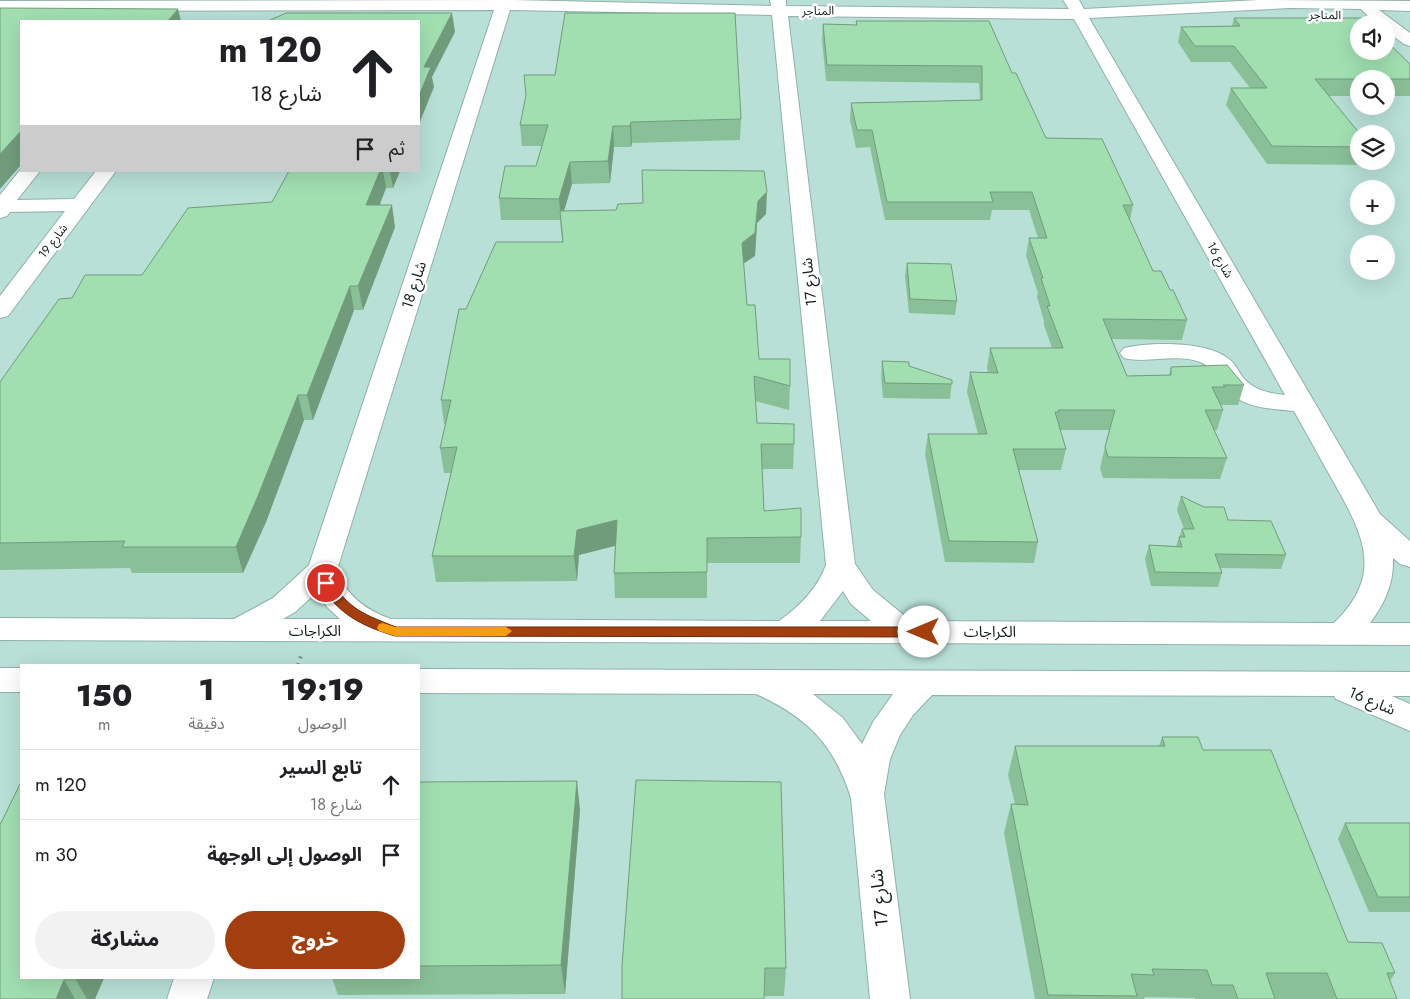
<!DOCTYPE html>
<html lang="ar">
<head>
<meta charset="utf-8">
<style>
  body { margin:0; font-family:Jost,"Noto Sans Arabic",sans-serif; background:#f2f2f2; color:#202124; direction:rtl; height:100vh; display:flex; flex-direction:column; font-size:19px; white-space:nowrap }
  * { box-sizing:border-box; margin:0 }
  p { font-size:16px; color:#757577 }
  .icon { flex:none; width:28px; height:28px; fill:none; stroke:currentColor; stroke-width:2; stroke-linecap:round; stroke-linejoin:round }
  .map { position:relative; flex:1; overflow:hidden; direction:ltr }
  .drawer { position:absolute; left:20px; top:664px; width:400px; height:315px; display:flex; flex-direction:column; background:#fff; border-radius:0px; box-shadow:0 5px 20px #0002; direction:rtl }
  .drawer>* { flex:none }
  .hud { position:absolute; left:20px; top:20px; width:400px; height:152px; border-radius:0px; box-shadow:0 5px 20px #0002; direction:rtl; background:#fff; color:#202124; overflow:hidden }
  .tools { position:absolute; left:1350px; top:15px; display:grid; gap:10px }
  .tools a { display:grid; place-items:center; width:45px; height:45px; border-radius:50%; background:#fff; box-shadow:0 5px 20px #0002; font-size:25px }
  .pin { position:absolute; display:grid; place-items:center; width:42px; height:42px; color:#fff; margin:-21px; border:2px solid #fff; border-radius:50%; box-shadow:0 1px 5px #0007 }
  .me { position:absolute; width:55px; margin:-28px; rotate:270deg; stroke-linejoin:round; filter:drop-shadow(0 0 4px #0008) }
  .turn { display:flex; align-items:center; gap:18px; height:105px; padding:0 15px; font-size:22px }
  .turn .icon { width:65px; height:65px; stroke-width:2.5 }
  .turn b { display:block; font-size:35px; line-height:42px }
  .then { display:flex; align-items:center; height:48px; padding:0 15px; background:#0003; gap:10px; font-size:19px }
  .eta { display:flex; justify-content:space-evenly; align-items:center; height:85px; text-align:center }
  .eta b { font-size:30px; font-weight:800; line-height:35px }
  .button { display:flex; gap:10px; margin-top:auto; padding:10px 15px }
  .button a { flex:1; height:58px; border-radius:30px; background:#a33f0e; color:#fff; font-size:20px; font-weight:800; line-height:58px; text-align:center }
  .button a+a { background:#f2f2f2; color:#202124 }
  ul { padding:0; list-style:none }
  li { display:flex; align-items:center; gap:15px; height:70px; padding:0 15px; border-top:1px solid #e0e0e0 }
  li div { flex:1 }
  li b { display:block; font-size:19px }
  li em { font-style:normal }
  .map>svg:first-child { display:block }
  .built { fill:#b8e0d7; fill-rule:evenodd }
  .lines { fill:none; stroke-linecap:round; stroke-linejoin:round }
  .minor-casing { stroke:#91b0a9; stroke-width:2 }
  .path { stroke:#7d958f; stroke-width:4; stroke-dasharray:2 5; stroke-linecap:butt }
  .minor { fill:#fff; fill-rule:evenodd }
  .wall { fill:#8ac098 }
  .shaded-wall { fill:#719c7c }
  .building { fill:#a1dfb1; stroke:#719c7c }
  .route { fill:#a33f0e; stroke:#6a2909 }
  .slow { fill:#f59e0b }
  .labels { text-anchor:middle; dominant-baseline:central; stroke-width:5; stroke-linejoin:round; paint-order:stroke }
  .far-street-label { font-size:12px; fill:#111d1a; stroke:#fff }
  .street-label { font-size:15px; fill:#111d1a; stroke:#fff }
  .near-street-label { font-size:18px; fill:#111d1a; stroke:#fff }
</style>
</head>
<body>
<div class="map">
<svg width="1410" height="999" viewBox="0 0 1410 999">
  <rect width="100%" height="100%" fill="#cbece4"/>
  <!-- built -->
  <path class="built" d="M 0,0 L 1410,0 L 1410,999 L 0,999 ZM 21,21 L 419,21 L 419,171 L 21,171 ZM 1359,24 L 1386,24 L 1386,51 L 1359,51 ZM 1359,79 L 1386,79 L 1386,106 L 1359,106 ZM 1359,134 L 1386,134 L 1386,161 L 1359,161 ZM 1359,189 L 1386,189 L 1386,216 L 1359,216 ZM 1359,244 L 1386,244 L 1386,271 L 1359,271 ZM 21,665 L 419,665 L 419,978 L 21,978 Z"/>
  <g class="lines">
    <!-- minor casing -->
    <g class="minor-casing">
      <path id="minor" d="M 513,0 L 771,6 L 770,0 L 786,0 L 786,6 L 1069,9 L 1063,0 L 1079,0 L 1084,9 L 1259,0 L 1410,1 L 1410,11 L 1379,10 L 1410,33 L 1410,46 L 1404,44 L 1386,31 L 1386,24 L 1376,24 L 1361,9 L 1290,8 L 1089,18 L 1380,514 L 1410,541 L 1410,567 L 1400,564 L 1393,558 C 1394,583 1385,603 1370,623 L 1410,623 L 1410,645 L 0,640 L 0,618 L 234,619 L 273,598 L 309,565 L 494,10 L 0,11 L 0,1 ZM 510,10 L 772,15 L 826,565 C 817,589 800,606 779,621 L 391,619 C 366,610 346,596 337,570 ZM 788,16 L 1074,19 L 1285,395 C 1267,393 1252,390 1241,375 C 1237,368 1233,361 1226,357 C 1204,341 1149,342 1124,348 L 1120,353 L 1124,358 C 1148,364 1176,353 1200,362 C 1215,368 1218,381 1229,392 C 1244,408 1273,409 1294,411 C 1307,434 1320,458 1333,481 C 1363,534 1385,574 1334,623 L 911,621 L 873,590 L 855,564 ZM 843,591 L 851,604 L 871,621 L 820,621 ZM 317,592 L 327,607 L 340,619 L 283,619 L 295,612 Z
        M 21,169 L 21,171 L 40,171 L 17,200 L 74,199 L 96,171 L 116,171 L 8,316 L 0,318 L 0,296 L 65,211 L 10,212 L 7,216 L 0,218 L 0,195 Z
        M 0,668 L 21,668 L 21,692 L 0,692 Z
        M 419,669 L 1410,672 L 1410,696 L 1392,696 L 1410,704 L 1410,731 L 1336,699 L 1334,696 L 932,695 L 913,715 L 900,735 L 890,759 L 884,794 L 910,999 L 870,999 L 851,798 C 834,744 807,717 756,694 L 419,693 ZM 813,694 L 893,694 L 873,722 L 862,744 L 843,718 Z
        M 174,978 L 214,978 L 207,999 L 167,999 Z"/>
    </g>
    <!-- path -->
    <path class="path" d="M 298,665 L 302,653"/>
    <!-- minor -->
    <use href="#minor" class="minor"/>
  </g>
  <!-- wall -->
  <path class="wall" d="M 1234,18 L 1410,64 L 1410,96 L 1386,96 L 1386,79 L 1359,79 L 1359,96 L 1328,96 L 1359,134 L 1359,161 L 1367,161 L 1365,165 L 1267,164 L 1226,105 L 1231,88 L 1250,88 L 1230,62 L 1191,62 L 1178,42 L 1181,27 L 1232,26 Z
    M 856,21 L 1012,73 L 1046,138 L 1133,205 L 1130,220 L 1153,271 L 1170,290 L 1187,320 L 1182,340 L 1112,339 L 1127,376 L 1169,375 L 1171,367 L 1244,385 L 1238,405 L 1221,405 L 1223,410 L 1217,430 L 1214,430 L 1227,458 L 1220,479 L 1103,478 L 1100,468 L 1109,430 L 1060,430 L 1066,449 L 1061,470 L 1019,470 L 1038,542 L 1034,563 L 945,562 L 925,454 L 928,434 L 978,434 L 967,392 L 970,372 L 988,372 L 987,368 L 990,348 L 1052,348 L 1044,325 L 1044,321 L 1037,297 L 1038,293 L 1026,256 L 1029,238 L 1038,238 L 1029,210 L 992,210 L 990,220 L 885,220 L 870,147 L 856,148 L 850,120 L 851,103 L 980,100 L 979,83 L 826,81 L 822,40 L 823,24 L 856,25 Z
    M 741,119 L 740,140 L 632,143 L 631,147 L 614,147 L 610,183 L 572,184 L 564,211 L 766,214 L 757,223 L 755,256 L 743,264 L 747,305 L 759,359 L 790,386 L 789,410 L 755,401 L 757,423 L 794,444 L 793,469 L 762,469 L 764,511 L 801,537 L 800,563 L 707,563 L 707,598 L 615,598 L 614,573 L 615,546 L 579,555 L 577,581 L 436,582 L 432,556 L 451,473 L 444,473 L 440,448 L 446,424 L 444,424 L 441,400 L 466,309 L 562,242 L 560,220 L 501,220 L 499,198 L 536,166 L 542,146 L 522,146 L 520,125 Z
    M 289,171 L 400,171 L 393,188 L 386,188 L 380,205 L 395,227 L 363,310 L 354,310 L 313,420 L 304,420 L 266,522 L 243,573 L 132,573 L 130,568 L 0,570 L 0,382 L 72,298 L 142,275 L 272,202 Z
    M 907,263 L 957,301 L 955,315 L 909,313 L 905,276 Z
    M 882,361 L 952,380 L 950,399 L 883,398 L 881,376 Z
    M 1181,496 L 1228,520 L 1286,555 L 1281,569 L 1221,568 L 1222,573 L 1218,587 L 1151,586 L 1145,559 L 1149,545 L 1176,546 L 1182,529 L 1184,529 L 1177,510 Z
    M 1162,737 L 1203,750 L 1348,942 L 1395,973 L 1390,981 L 1397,999 L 1195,999 L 1195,998 L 1145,997 L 1144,999 L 1035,999 L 1004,833 L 1011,804 L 1015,804 L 1008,775 L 1015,746 L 1159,746 Z
    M 419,782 L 580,810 L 565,994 L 338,995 L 332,978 L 419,978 Z
    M 1345,823 L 1410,823 L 1410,912 L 1369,912 L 1338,839 Z
    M 622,966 L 786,968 L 784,996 L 764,996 Z
    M 21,978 L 104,978 L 95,999 L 0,999 Z"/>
  <!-- shaded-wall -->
  <path class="shaded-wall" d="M 178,9 L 181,21 L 168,21 Z
    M 452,13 L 455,32 L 432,77 L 434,87 L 419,124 L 419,96 L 424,67 Z
    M 631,122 L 632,143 L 631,147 L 630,126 Z
    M 613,126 L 614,147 L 610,183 L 608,161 Z
    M 21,131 L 21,165 L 0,189 L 0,154 Z
    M 570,162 L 572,184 L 561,221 L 559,199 Z
    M 380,171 L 383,171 L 386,188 L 370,228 L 366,205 Z
    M 390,171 L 400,171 L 393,188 Z
    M 767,192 L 766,214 L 757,223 L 755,256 L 741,265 L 742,243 L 758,201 Z
    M 392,205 L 395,227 L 363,310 L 358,286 Z
    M 350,286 L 354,310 L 313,420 L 307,395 Z
    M 298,395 L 304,420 L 266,522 L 243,573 L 236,547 Z
    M 617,520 L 618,545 L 579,555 L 577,581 L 574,556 L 577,530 Z
    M 577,781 L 580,810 L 565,994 L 561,965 Z
    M 77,978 L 104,978 L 95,999 L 87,999 L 76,980 Z
    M 64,980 L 75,999 L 56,999 Z"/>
  <!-- building -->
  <path class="building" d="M 0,8 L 178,9 L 168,21 L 21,21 L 21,131 L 0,154 Z
    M 286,13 L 452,13 L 424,67 L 431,67 L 419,96 L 419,21 L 268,21 Z
    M 565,13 L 735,13 L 741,119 L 631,122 L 630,126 L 613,126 L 608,161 L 570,162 L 559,199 L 499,198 L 505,166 L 536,166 L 548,125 L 520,125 L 526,95 L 524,75 L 555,75 Z
    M 1234,18 L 1362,18 L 1368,24 L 1359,24 L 1359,51 L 1386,51 L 1386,41 L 1410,64 L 1410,79 L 1315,79 L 1360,134 L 1359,134 L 1359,147 L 1272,146 L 1231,88 L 1267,88 L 1234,46 L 1195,46 L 1181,27 L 1240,26 Z
    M 856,21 L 989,21 L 1012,73 L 1016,73 L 1046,138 L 1102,139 L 1133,205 L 1123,205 L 1153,271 L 1161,271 L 1170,290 L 1173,290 L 1187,320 L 1103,319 L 1127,376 L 1171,375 L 1171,367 L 1227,365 L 1244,385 L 1223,385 L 1225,387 L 1212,387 L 1223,410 L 1205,410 L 1227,458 L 1108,457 L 1105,447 L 1115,410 L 1058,410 L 1059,412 L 1055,412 L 1066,449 L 1013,449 L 1038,542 L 949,541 L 928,434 L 987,434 L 970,372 L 998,373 L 990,348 L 1063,348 L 1047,306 L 1050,306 L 1041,278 L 1043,278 L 1029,238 L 1047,238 L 1032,192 L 990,192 L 993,202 L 887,202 L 872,130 L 857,130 L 851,103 L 982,100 L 982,66 L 827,65 L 823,24 L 857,25 Z
    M 642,170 L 764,171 L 767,192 L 758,201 L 755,233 L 742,243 L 747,305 L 755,305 L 759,359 L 790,359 L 790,386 L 754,376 L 757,423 L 794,424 L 794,444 L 761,444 L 764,511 L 801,508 L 801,537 L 707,538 L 707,572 L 614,573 L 617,520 L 577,530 L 574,556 L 432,556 L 457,447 L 440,448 L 451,400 L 441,400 L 459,309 L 466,309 L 496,242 L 563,242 L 560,211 L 616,210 L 618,204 L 643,203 Z
    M 289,171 L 380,171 L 366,205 L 392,205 L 358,286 L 350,286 L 307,395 L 298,395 L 258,496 L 236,547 L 122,547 L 125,541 L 0,543 L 0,382 L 59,299 L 72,298 L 85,275 L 142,275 L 188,208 L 272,202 Z
    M 907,263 L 951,264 L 957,301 L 910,299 Z
    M 882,361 L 909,362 L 909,366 L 952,380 L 952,384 L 885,383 Z
    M 1181,496 L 1204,507 L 1224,507 L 1228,520 L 1271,521 L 1286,555 L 1215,554 L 1222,573 L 1155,572 L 1149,545 L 1182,547 L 1179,537 L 1185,537 L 1182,529 L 1194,529 Z
    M 1162,737 L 1198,737 L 1203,750 L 1271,750 L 1348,942 L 1382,943 L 1395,973 L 1387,973 L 1397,999 L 1337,999 L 1327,973 L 1266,973 L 1275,999 L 1238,999 L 1233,985 L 1212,985 L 1207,970 L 1152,969 L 1154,975 L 1131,974 L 1137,996 L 1048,995 L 1011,804 L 1028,805 L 1015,746 L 1165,746 Z
    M 636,780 L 781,782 L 786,968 L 765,968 L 764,999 L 622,999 L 622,966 Z
    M 577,781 L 561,965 L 419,966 L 419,782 Z
    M 21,782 L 21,978 L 77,978 L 76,980 L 64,980 L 56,999 L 0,999 L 0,823 L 1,823 Z
    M 1345,823 L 1410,823 L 1410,897 L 1378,897 Z"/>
  <!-- route -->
  <path class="route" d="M 326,579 L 331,580 C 348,609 365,615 396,627 L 924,627 L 930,632 L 924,637 L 395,636 C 362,626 337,614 320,583 Z"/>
  <!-- slow -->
  <path class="slow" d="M 383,623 L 395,627 L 506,627 L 512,631 L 506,636 L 395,636 L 379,631 L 377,628 L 379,624 Z"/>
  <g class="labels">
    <!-- far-street labels -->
    <g class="far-street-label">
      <text x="818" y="11">المناجر</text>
      <text transform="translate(1325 15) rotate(1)">المناجر</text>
      <text transform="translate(53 241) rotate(-53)">شارع 19</text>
      <text transform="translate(1220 260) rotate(60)">شارع 16</text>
    </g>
    <!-- street labels -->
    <g class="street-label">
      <text transform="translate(809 282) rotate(-96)">شارع 17</text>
      <text transform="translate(414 285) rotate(-72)">شارع 18</text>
      <text x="315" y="631">الكراجات</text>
      <text x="990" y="632">الكراجات</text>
      <text transform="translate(1372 701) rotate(23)">شارع 16</text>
    </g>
    <!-- near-street labels -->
    <g class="near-street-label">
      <text transform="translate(879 898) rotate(-96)">شارع 17</text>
    </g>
  </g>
</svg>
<div class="tools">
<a><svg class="icon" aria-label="sound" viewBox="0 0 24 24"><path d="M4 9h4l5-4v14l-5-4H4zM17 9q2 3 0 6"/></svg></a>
<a><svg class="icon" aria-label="search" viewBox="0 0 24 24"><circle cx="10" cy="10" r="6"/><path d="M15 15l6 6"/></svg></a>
<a><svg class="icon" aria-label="layers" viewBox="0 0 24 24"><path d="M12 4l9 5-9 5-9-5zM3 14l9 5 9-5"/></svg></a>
<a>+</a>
<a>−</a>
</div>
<div class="pin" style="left:326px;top:583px;background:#d93025"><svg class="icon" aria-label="arrive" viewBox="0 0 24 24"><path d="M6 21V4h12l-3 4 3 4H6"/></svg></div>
<svg class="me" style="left:924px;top:632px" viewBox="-20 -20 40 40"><circle r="19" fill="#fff"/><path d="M0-13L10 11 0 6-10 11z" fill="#a33f0e"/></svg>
<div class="hud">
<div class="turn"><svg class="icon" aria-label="ahead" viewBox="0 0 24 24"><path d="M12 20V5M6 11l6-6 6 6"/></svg><div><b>120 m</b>شارع 18</div></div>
<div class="then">ثم<svg class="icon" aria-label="arrive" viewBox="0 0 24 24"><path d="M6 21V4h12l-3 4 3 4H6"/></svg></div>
</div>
<section class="drawer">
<div class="eta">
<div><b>19:19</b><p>الوصول</p></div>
<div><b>1</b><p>دقيقة</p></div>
<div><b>150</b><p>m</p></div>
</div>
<ul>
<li><svg class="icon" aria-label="ahead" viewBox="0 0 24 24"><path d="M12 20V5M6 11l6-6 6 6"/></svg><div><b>تابع السير</b><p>شارع 18</p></div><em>120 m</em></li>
<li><svg class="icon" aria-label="arrive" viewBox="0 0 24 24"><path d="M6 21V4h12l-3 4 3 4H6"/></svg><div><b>الوصول إلى الوجهة</b></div><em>30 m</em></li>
</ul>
<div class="button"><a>خروج</a><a>مشاركة</a></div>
</section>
</div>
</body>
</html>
